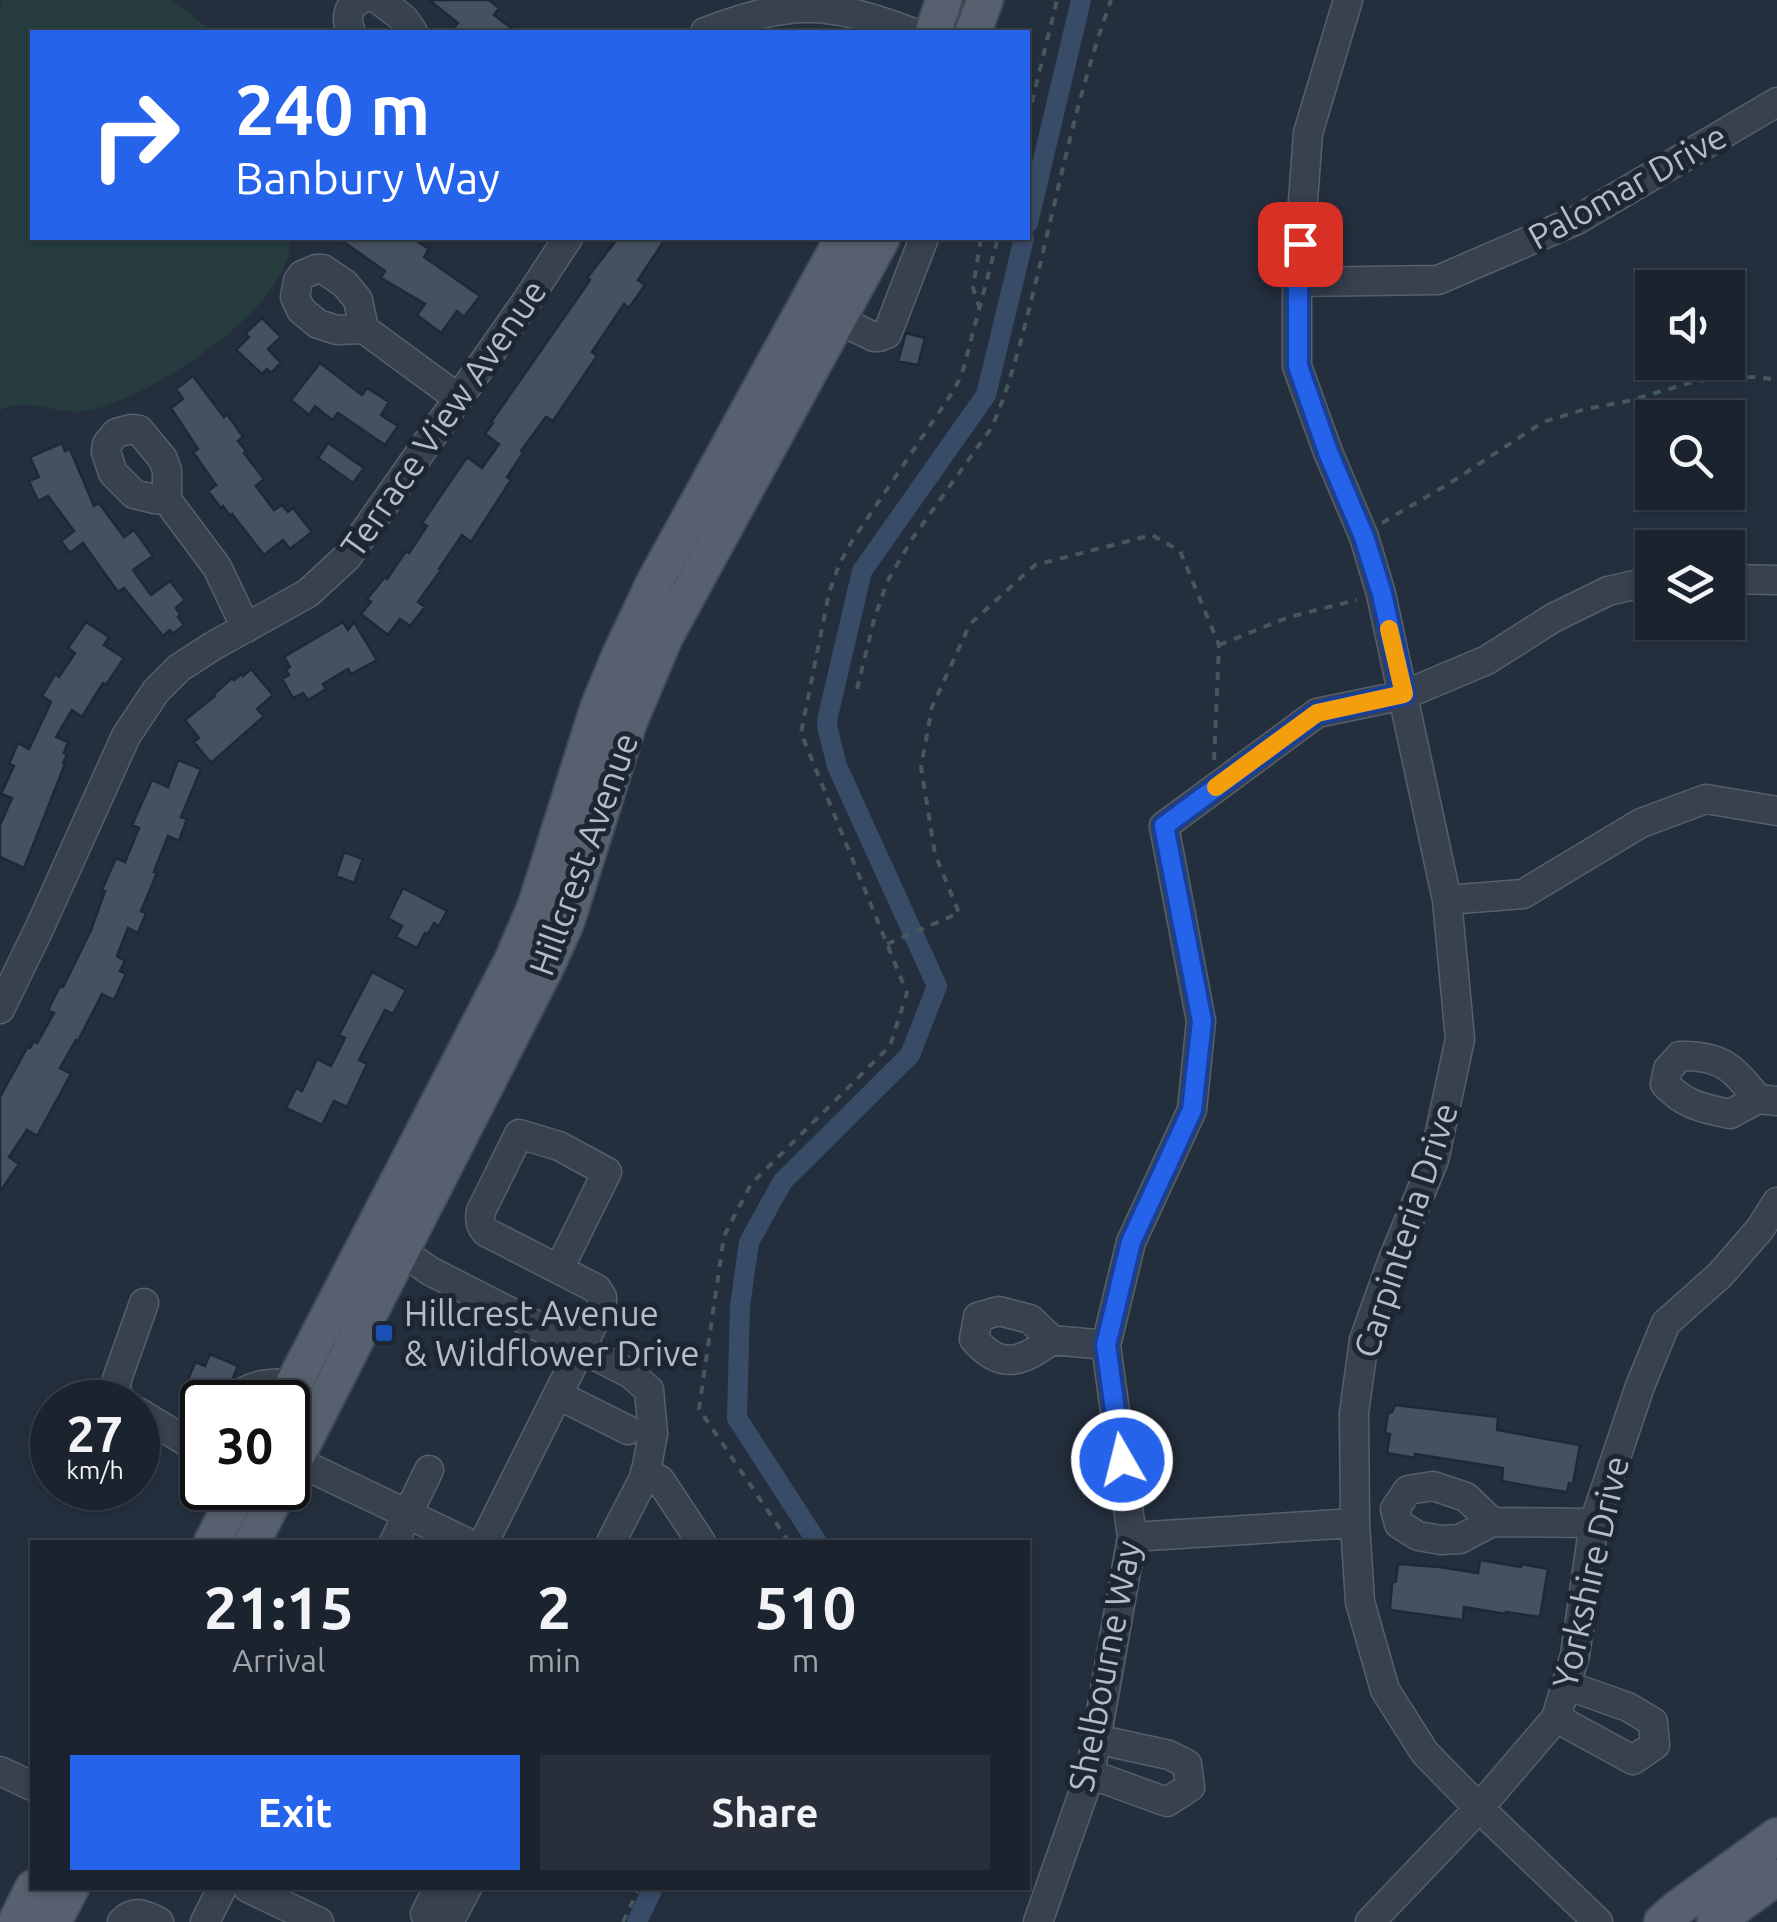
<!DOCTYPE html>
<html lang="en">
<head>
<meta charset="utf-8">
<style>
  body { margin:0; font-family:Ubuntu,sans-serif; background:#282f3a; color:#f1f3f6; height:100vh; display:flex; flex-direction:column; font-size:38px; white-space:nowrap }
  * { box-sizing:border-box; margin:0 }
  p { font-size:32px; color:#a0a4aa }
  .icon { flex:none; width:55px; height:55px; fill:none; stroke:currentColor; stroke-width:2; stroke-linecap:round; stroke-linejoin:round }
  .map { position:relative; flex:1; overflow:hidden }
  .drawer { position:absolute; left:30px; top:1540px; width:1000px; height:350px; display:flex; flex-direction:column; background:#1b232e; border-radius:0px; box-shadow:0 2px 8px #0004,0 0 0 2px #39404a }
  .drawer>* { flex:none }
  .banner { position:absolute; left:30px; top:30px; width:1000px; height:210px; border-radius:0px; box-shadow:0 2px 8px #0004,0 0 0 2px #39404a; background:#2563eb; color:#fff; overflow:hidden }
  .buttons { position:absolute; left:1635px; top:270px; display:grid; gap:20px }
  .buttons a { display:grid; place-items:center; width:110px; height:110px; border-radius:0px; background:#1b232e; box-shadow:0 2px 8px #0004,0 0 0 2px #39404a; font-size:50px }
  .speed { position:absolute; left:30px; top:1380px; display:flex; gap:20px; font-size:50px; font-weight:700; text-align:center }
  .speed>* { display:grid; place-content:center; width:130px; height:130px; border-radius:50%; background:#1b232e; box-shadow:0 2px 8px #0004,0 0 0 2px #39404a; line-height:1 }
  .speed small { font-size:25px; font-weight:400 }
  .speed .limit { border:5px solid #111; border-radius:15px; background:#fff; color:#111 }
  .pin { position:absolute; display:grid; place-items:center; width:85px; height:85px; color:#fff; margin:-42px; border-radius:20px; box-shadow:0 5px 15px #0006 }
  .me { position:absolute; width:110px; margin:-55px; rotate:352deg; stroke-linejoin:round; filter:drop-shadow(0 0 8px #0008) }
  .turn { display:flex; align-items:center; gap:35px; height:210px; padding:0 40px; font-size:45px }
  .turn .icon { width:130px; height:130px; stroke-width:2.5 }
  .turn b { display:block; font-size:70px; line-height:85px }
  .eta { display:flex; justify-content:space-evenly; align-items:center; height:170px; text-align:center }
  .eta b { font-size:60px; font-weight:700; line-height:70px }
  .primary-button { display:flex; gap:20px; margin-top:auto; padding:20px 40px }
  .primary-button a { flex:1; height:115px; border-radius:0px; background:#2563eb; color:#fff; font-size:40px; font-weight:700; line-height:115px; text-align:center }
  .primary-button a+a { background:#282f3a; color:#f1f3f6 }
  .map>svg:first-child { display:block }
  .green { fill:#263c3f }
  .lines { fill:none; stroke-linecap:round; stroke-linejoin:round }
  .canal { stroke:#394c67; stroke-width:20 }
  .building { fill:#455162; stroke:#1f2835; stroke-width:2.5 }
  .minor-casing { stroke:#565f6c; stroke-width:31 }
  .major-casing { stroke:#414a57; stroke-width:39 }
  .path { stroke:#44595c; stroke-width:4; stroke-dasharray:8 8; stroke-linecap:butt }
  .minor { stroke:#38414e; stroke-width:28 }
  .major { stroke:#56606e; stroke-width:35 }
  .route-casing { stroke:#184099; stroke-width:25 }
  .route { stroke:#2563eb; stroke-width:18 }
  .slow { stroke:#f59e0b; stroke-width:18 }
  .transit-dot { fill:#1a4fb4; stroke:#1d2633; stroke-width:4 }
  .labels { text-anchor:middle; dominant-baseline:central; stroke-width:10; stroke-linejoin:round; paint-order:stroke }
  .street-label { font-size:35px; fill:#b4bcc9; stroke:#1d2633 }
  .poi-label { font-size:35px; fill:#b4bcc9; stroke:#1d2633; text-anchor:start }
</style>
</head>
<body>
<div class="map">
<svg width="1777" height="1922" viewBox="0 0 1777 1922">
  <rect width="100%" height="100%" fill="#242f3e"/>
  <!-- green -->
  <path class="green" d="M 2,0 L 172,0 L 213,32 L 32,32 L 32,238 L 290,238 C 296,304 149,399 90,410 C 58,417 31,396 0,410 L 0,8 Z"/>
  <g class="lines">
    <!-- canal -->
    <path class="canal" d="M 1028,223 L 1081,0
      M 817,1542 L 737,1418 L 740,1306 L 749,1242 L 783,1181 L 910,1055 L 937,986 L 837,766 L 827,726 L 828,716 L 862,571 L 986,395 L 1024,238
      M 637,1922 L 653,1888"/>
  </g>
  <!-- building -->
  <path class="building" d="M 429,0 L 489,0 L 499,8 L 494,15 L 517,32 L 450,32 L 458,23 Z
    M 338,238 L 412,238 L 429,249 L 424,257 L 480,296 L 464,317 L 457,311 L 441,333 L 417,315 L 425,304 L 381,278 L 385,271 Z
    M 618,238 L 666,238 L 638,280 L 645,285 L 629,308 L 624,304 L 592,352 L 597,356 L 553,421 L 546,417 L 521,451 L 523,453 L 507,477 L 511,480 L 471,542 L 462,535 L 439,569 L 441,570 L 418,602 L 425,607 L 410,626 L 400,619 L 388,635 L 361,614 L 371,602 L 367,599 L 385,577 L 387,579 L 406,551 L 409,553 L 427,526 L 422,523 L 467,457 L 482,468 L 499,444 L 485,434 L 493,423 L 491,422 L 590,280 L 587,278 Z
    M 262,318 L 281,337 L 268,349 L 281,363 L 271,373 L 267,369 L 262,374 L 236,350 L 249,337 L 245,334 Z
    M 906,333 L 925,338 L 918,365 L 898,361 Z
    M 320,363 L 362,395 L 367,388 L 389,402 L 381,415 L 398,426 L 385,445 L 338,413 L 332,420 L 315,406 L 309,415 L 291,400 Z
    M 193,376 L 224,417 L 227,414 L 243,437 L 238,441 L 246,451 L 244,453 L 264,479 L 256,486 L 274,510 L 282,505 L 288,512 L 293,508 L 312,532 L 290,549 L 283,540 L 264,555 L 232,514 L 230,516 L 223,506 L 221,508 L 208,491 L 216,485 L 193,452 L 198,449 L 171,408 L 183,399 L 176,389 Z
    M 62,443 L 65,451 L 70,449 L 94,506 L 99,503 L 124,537 L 134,530 L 153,556 L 133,570 L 151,595 L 170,581 L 185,600 L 176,608 L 180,614 L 178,617 L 184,625 L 173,634 L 170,630 L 163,636 L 124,588 L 118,592 L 83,543 L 70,553 L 61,541 L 74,531 L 48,496 L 38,501 L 29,481 L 39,477 L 30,457 Z
    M 328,443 L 364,468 L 353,483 L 318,458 Z
    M 86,622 L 109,637 L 104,645 L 124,658 L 106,685 L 103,683 L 82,717 L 72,710 L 56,737 L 68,742 L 64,753 L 67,754 L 63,763 L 65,764 L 24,868 L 0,857 L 0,825 L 12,798 L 1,794 L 14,766 L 9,764 L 18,743 L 29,749 L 51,702 L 42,696 L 55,674 L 59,677 L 75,653 L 68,648 Z
    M 343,622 L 348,630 L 354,622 L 377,660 L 351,674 L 348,669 L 323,684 L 326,689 L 308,700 L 303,693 L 293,698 L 282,679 L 289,675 L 286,670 L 290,667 L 284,657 Z
    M 251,669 L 273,695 L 257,709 L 264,716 L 211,763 L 194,742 L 199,738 L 185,720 L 215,696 L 214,694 L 232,678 L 234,680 L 241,674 L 243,676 Z
    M 178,760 L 201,769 L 181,817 L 187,819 L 179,841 L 168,836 L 157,864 L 154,872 L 157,873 L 141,911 L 146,913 L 138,933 L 128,928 L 117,956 L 125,961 L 120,971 L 126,974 L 114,1000 L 102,994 L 78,1041 L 76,1040 L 60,1068 L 71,1074 L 37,1136 L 27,1130 L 9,1157 L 19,1164 L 0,1192 L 0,1097 L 28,1046 L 30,1048 L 34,1041 L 37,1043 L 54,1013 L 48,1010 L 60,986 L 63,987 L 91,930 L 105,891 L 102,890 L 116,858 L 125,862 L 139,828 L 132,825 L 152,780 L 168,787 Z
    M 344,852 L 363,859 L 354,883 L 336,876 Z
    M 403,888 L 447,911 L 439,926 L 434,923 L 428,934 L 425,933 L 417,948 L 396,937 L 402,926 L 388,918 Z
    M 372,972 L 406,990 L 393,1014 L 385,1010 L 359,1060 L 367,1064 L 347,1107 L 334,1101 L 322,1125 L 286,1108 L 296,1088 L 302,1091 L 317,1059 L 331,1066 L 345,1038 L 339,1035 Z
    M 210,1354 L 238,1366 L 233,1378 L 219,1390 L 215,1402 L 202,1402 L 202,1412 L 179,1403 L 195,1362 L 205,1366 Z
    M 1395,1405 L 1498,1417 L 1497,1430 L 1580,1445 L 1573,1484 L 1569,1483 L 1567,1492 L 1540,1488 L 1502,1481 L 1503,1468 L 1415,1454 L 1415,1458 L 1387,1453 L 1390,1434 L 1385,1433 L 1388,1413 L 1392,1412 Z
    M 1480,1560 L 1521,1567 L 1521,1564 L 1548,1569 L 1540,1617 L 1506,1612 L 1506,1614 L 1464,1607 L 1463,1620 L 1390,1610 L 1392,1583 L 1396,1581 L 1398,1564 L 1439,1567 L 1478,1573 Z"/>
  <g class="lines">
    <!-- minor casing -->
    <g class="minor-casing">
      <path id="minor" d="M 379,0 L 404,19 L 413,32
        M 1348,0 L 1308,133 L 1297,282 L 1297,366 L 1328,452 L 1364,537 L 1381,594 L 1447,900 L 1460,1039 L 1434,1160 L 1392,1262 L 1364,1340 L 1354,1413 L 1355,1523 L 1360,1602 L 1385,1690 L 1425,1753 L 1479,1808 L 1598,1922
        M 351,32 C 346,20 346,7 360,0
        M 705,32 C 789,0 827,0 911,32
        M 1297,282 L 1438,280 L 1577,220 L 1777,102
        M 839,320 L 874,337 L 879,337 L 887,334 L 924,238
        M 364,329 L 358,300 L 345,284 L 323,269 L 316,269 L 302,275 L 298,281 L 295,297 L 301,310 L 318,324 L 337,330 L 364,329 L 458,398
        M 167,500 L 154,499 L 134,494 L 113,473 L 106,452 L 107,444 L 116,433 L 131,429 L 139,430 L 163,459 L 167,471 L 167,500 L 217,567 L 246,628
        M 1728,579 L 1777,580
        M 1447,900 L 1523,894 L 1641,823 L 1706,799 L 1777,811
        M 0,1009 L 39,929 L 126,736 L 156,691 L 179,668 L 213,646 L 308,593 L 347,557 L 526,302 L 568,238
        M 1758,1099 C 1733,1068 1722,1055 1680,1056 L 1668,1069 L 1665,1084 C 1685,1105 1701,1108 1730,1114 L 1758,1099 L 1777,1101
        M 401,1251 L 430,1271 L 631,1374 L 649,1390 L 653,1434 L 645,1476 L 611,1542
        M 1052,1340 C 1022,1362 1001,1371 974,1339 L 978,1317 L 999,1311 L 1030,1319 L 1052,1340 L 1106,1345
        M 558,1395 L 628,1430
        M 123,1402 L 116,1392 L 117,1379 L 144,1303
        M 232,1402 C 248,1383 271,1383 294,1383
        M 138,1412 L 202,1451
        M 294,1460 L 466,1542
        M 645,1472 L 660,1480 L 701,1542
        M 1492,1522 L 1466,1497 L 1433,1486 L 1408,1490 L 1395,1509 L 1399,1524 L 1418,1536 L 1441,1540 L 1460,1539 L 1492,1522 L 1594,1523
        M 1132,1537 L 1355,1523
        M 394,1542 L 429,1470
        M 484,1542 L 602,1306 L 602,1297 L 597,1289 L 486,1232 C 480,1226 479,1220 481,1211 L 519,1134 L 559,1146 L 607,1172 L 559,1269
        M 1556,1718 L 1633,1760 L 1655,1745 L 1653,1722 L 1628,1707 L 1566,1685
        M 0,1771 L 32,1786
        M 1090,1774 L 1167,1802 L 1190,1787 L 1187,1764 L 1169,1755 L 1096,1739
        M 248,1888 L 319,1922
        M 438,1888 L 425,1914 L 438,1922
        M 122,1922 C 134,1909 146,1915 159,1922
        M 205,1922 L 222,1888
        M 449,1922 L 467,1888
        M 1038,1922 L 1090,1774 L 1132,1537 L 1106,1345 L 1131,1242 L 1192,1110 L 1201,1021 L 1164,826 L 1317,713 L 1404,695 L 1487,660 L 1553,618 L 1608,591 L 1652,581
        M 1370,1922 L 1479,1808 L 1556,1718 L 1575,1655 L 1594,1523 L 1640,1386 L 1666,1323 L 1720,1275 L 1760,1229 L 1777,1202"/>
    </g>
    <!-- major casing -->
    <g class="major-casing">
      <path id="major" d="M 933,32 L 944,0
        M 973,32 L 985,0
        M 284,1402 L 512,961 L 536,905 L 598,708 L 620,655 L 654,583 L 843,238
        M 288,1473 L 546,967 L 566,923 L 629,722 L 665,637 L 882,238
        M 212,1542 L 240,1488
        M 252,1542 L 280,1488
        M 16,1922 L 33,1888
        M 53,1922 L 71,1888
        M 1662,1922 L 1678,1908 L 1777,1836
        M 1715,1922 L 1777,1877"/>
    </g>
    <!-- path -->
    <path class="path" d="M 1028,118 L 1057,0
      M 980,309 L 973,288 L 981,238
      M 1382,523 L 1450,483 L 1543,422 L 1586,409 L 1628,401 L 1689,383 L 1721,378 L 1759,377 L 1777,380
      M 1219,645 L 1289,617 L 1357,600
      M 857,689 L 874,620 L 887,582 L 912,539 L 992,427 C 1013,378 1025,325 1038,273 C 1060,182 1079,89 1111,0
      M 887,944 L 959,913 L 935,854 L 921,767 L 932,707 L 970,624 L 1035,565 L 1152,535 L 1180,551 L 1219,645 L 1214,760
      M 789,1542 L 699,1409 L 724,1236 L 751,1184 L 890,1046 L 907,993 L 801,733 L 829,593 L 839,565 L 852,541 L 954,390 L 962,374 L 998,238
      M 623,1922 L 639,1888"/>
    <!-- minor -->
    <use href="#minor" class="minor"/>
    <!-- major -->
    <use href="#major" class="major"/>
  </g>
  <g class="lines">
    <!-- route casing -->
    <g class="route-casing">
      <path id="route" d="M 1122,1460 L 1106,1345 L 1131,1242 L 1192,1110 L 1202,1021 L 1164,826 L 1317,713 L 1404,694 L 1382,594 L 1364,537 L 1328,452 L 1298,366 L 1298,282 L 1300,244"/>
    </g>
    <!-- route -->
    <use href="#route" class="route"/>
    <!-- slow -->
    <path class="slow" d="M 1216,787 L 1317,713 L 1404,694 L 1389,629"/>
  </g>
  <!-- markers -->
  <rect class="transit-dot" x="374" y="1323" width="20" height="20" rx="5"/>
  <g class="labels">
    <!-- street labels -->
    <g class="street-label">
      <text transform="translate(1627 186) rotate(-29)">Palomar Drive</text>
      <text transform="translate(443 418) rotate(-55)">Terrace View Avenue</text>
      <text transform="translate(583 854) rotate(-70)">Hillcrest Avenue</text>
      <text transform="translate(1405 1230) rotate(-72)">Carpinteria Drive</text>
      <text transform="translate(1590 1572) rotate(-77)">Yorkshire Drive</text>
      <text transform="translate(1104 1666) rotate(-79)">Shelbourne Way</text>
    </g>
    <!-- poi labels -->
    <g class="poi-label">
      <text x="404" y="1313">Hillcrest Avenue<tspan x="404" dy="40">&amp; Wildflower Drive</tspan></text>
    </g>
  </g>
</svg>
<div class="buttons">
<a><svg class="icon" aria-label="sound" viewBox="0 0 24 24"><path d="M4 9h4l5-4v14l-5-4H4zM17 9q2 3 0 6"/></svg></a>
<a><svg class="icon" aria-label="search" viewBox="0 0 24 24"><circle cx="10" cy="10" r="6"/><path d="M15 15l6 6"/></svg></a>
<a><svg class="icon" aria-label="layers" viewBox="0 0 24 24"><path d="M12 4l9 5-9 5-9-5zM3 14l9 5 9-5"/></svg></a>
</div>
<div class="speed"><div>27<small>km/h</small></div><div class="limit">30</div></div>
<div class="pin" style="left:1300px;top:244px;background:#d93025"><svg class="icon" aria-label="arrive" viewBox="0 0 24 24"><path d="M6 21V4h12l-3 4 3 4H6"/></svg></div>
<svg class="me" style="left:1122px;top:1460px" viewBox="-20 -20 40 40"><circle r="17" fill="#2563eb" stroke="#fff" stroke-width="3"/><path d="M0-11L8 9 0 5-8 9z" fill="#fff"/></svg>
<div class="banner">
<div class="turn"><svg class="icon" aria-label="right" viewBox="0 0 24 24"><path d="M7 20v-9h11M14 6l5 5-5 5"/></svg><div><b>240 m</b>Banbury Way</div></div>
</div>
<section class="drawer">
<div class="eta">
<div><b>21:15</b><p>Arrival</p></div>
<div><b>2</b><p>min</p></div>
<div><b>510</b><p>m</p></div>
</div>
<div class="primary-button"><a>Exit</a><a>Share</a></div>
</section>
</div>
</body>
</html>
